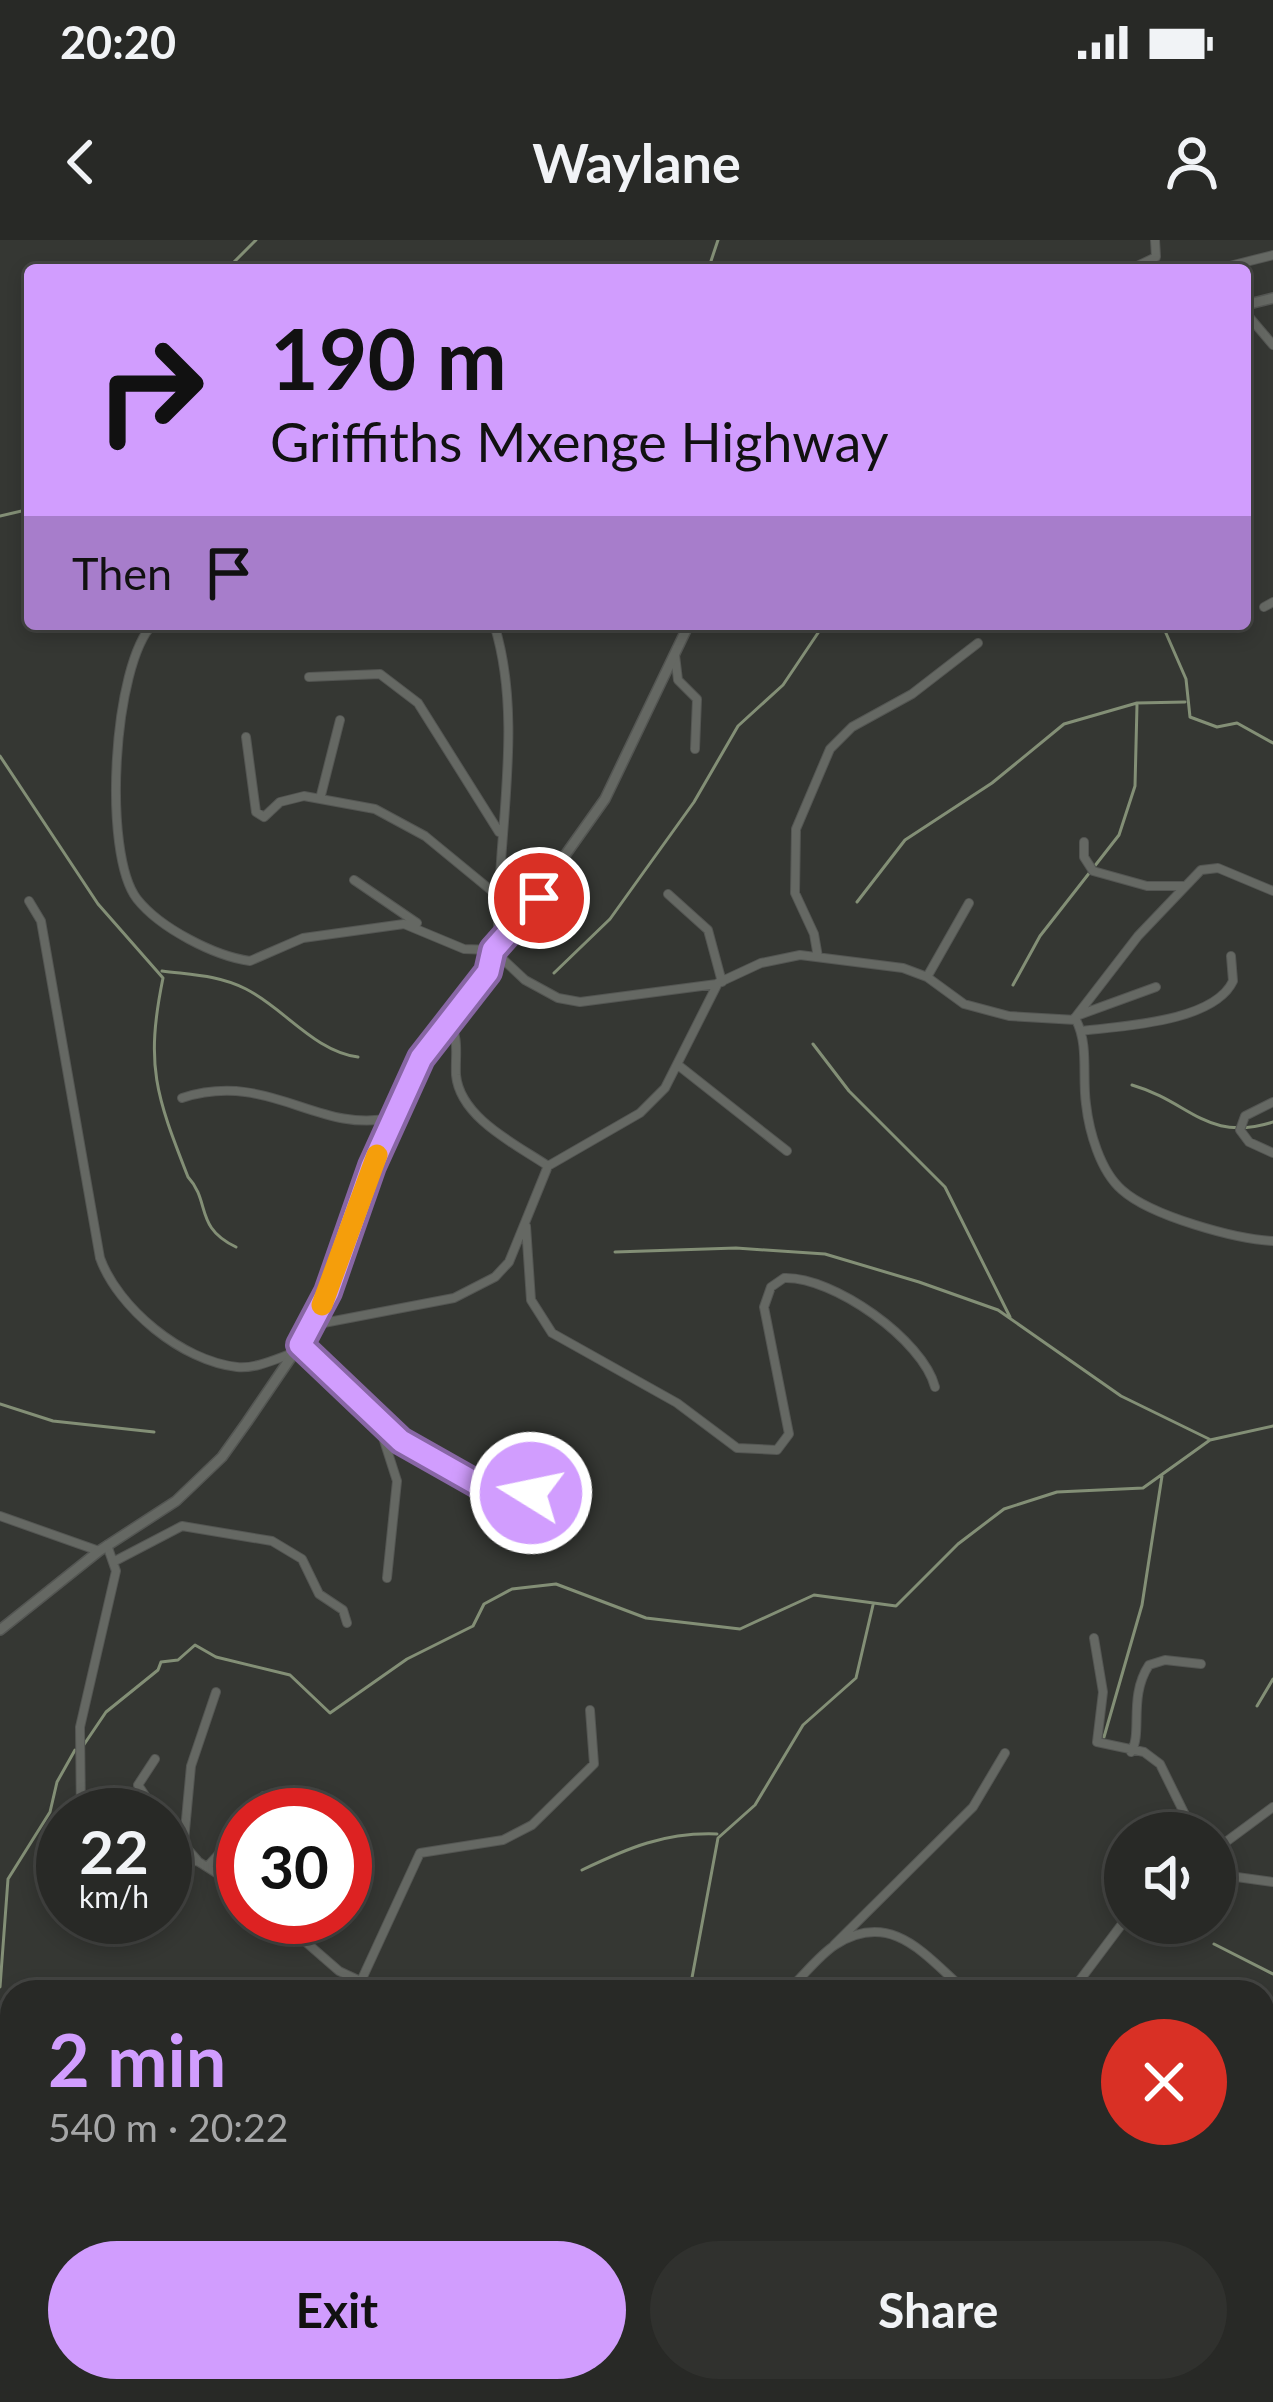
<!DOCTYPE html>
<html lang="en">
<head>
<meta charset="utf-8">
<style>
  body { margin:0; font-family:Lato,sans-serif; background:#30312e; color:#f1f3f6; height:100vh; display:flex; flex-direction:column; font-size:45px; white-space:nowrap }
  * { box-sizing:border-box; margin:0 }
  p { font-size:39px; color:#a5a6a7 }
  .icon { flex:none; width:66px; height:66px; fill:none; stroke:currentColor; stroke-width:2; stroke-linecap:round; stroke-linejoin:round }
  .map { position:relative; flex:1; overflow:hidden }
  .side { position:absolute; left:0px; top:1740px; width:1275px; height:423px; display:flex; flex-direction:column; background:#282926; border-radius:36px 36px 0 0; box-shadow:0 6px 18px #0003,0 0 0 3px #444543 }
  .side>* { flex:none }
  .top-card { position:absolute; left:24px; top:24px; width:1227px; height:366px; border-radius:12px; box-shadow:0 6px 18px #0003,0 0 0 3px #444543; background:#d19dfe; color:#111; overflow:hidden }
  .fabs { position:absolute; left:1104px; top:1572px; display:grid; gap:24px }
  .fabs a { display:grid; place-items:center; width:132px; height:132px; border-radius:50%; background:#282926; box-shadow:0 6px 18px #0003,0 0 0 3px #444543; font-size:60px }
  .speed { position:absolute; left:36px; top:1548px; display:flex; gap:24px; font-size:60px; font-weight:700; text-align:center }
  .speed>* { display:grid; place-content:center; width:156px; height:156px; border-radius:50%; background:#282926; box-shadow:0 6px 18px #0003,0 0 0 3px #444543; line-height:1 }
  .speed small { font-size:30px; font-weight:400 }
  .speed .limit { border:18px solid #d22; background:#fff; color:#111 }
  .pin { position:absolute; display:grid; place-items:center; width:102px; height:102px; color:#fff; margin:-51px; border:6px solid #fff; border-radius:50%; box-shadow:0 3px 12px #0007 }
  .me { position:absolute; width:132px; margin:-66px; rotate:280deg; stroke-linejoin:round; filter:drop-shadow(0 0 9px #0008) }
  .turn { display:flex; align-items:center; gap:42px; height:252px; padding:0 48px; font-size:54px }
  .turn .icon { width:156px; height:156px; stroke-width:2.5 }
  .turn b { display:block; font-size:84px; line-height:102px }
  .then { display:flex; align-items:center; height:114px; padding:0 48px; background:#0003; gap:24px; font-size:45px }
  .round { display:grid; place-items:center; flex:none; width:126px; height:126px; border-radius:63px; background:#30312e }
  .headline { display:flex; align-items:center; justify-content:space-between; height:204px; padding:0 48px }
  h1 { font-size:72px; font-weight:700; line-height:90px; color:#d19dfe }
  .action { display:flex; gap:24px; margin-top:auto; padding:24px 48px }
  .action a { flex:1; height:138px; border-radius:72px; background:#d19dfe; color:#111; font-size:48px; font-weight:700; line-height:138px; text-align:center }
  .action a+a { background:#30312e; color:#f1f3f6 }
  .status { display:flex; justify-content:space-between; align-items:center; height:84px; padding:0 60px; background:#282926; direction:ltr }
  .status svg { height:33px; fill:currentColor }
  header { display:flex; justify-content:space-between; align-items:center; height:156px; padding:0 48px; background:#282926; font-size:54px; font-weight:700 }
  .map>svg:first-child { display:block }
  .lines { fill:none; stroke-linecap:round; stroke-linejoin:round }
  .stream { stroke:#838f76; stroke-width:3 }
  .river { stroke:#5a6a47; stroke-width:18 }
  .minor-casing { stroke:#545653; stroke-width:10 }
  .tertiary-casing { stroke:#545653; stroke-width:12 }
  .minor { stroke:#656863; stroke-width:8 }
  .tertiary { stroke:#656863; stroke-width:9 }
  .route-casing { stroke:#8866a5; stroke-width:30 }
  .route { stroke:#d19dfe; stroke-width:21 }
  .slow { stroke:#f59e0b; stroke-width:21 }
</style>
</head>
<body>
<div class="status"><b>20:20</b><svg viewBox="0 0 49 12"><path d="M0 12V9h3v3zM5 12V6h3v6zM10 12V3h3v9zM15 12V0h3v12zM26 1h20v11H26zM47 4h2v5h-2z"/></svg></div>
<header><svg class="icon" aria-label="back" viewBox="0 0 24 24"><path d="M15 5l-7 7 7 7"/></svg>Waylane<svg class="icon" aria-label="person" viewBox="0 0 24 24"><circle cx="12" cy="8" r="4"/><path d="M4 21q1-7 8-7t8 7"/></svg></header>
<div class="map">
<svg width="1273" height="2162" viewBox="0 0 1273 2162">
  <rect width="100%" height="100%" fill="#353733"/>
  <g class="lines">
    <!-- stream -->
    <path class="stream" d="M 226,30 L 256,0
      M 708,30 L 718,0
      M 0,276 L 30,269
      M 1162,384 L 1186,439 L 1190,477 L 1217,487 L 1237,483 L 1273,503
      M 0,516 L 98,664 L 163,738 C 145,826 156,855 188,937 C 211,962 194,987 236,1007
      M 857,662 L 905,600 L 992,543 L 1064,484 L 1137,463 L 1185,462
      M 162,731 C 192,735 218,735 246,749 C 285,769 314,811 358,817
      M 554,733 L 610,679 L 694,562 L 738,486 L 783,445 L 824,384
      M 1013,745 L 1040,696 L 1119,595 L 1135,546 L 1137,465
      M 813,804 L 849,851 L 945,947 L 1010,1077
      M 1132,845 C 1191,862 1206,903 1273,882
      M 615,1012 L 736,1008 L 825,1014 L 919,1042 L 998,1070 L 1121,1156 L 1209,1199
      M 0,1164 L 53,1181 L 154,1192
      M 1257,1466 L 1273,1439
      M 1104,1497 L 1142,1365 L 1162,1236
      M 83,1506 L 106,1472 L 158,1430 L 161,1422 L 178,1420 L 195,1405 L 216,1417 L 290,1435 L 330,1473 L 407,1419 L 473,1386 L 484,1364 L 512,1349 L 556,1344 L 646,1378 L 740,1389 L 814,1355 L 896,1366 L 958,1304 L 1004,1269 L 1057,1252 L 1143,1248 L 1210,1200 L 1273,1186
      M 582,1630 C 628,1608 665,1592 717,1594
      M 1214,1704 L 1273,1734
      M 691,1743 L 718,1598 L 755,1565 L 803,1485 L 856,1438 L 873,1365
      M 0,1747 L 8,1639 L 50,1572 L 57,1542 L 75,1510
      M 476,2151 L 497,2162
      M 925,2151 L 931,2162
      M 550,2162 L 552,2151"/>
    <!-- river -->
    <path class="river" d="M 1263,2049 L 1273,2052
      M 1184,2162 L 1186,2151"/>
    <!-- minor casing -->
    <g class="minor-casing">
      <path id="minor" d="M 434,30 L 435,27
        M 1129,30 L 1156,17 L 1155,0
        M 1214,30 L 1273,15
        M 1245,72 L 1273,105
        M 1264,367 L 1273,362
        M 153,384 C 113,424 102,614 137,659 C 160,688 214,716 250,721 L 303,698 L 404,684 L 464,709 L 493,710 L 525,740 L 558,758 L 580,762 L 717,744
        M 675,415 L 678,440 L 697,459 L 695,509
        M 309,437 L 380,434 L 418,463 L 499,592
        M 246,497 L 256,572 L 264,577 L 280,562 L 304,556 L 375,569 L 425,596 L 498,656
        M 320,559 L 340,480
        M 1084,602 L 1084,617 L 1093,631 L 1147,646 L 1184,646
        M 354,640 L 417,683
        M 668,654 L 708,690 L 722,742
        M 29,661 L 41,681 L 100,1018 C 118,1068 182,1121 237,1127 C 255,1129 276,1119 293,1113
        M 493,710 L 498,700 C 496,599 525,482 494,384
        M 818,717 L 814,694 L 795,653 L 796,589 L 830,509 L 852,487 L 912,454 L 978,403
        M 927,737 L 969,663
        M 1079,775 L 1156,747
        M 448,779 C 460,799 455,813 456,835 C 460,878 517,905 548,926
        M 1074,779 L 1138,696 L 1201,630 L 1218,628 L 1273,651
        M 1081,791 C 1122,786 1214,782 1233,741 L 1231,716
        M 678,825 L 787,911
        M 182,858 C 269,830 317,894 391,878
        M 1273,862 L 1245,876 L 1240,890 L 1249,902 L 1273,913
        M 526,986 L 531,1060 L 552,1093 L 677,1163 L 737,1208 L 777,1210 L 789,1194 L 764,1067 L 771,1047 L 784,1038 C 833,1036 923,1100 935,1147
        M 313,1085 L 454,1058 L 495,1037 L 509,1022 L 548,926 L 640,873 L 665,848 L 718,743 L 761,723 L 800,715 L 903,728 L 927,737 L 964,764 L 1009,776 L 1076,780 C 1089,805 1082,836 1086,864 C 1089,891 1100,931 1122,950 C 1151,976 1235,999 1273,1001
        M 300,1105 L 401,1201 L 500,1257 L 531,1253
        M 380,1188 L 397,1241 L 387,1338
        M 0,1276 L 99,1311
        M 115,1321 L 182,1286 L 272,1301 L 302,1319 L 319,1354 L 343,1370 L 347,1383
        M 1094,1398 L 1103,1452 L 1097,1502 L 1144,1512 L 1160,1524 L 1194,1593
        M 1131,1512 C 1143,1493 1128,1457 1149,1425 L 1165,1420 L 1201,1424
        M 155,1519 L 138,1545 L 158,1575
        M 81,1575 L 80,1487 L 116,1331 L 107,1305
        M 252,1575 L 264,1556
        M 165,1583 L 198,1621
        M 184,1601 L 191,1526 L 216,1452
        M 1215,1610 L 1273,1567
        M 165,1613 L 199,1622 L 243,1650
        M 207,1627 L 243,1588
        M 1215,1634 L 1273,1642
        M 277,1677 L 339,1731 L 384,1752
        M 834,1705 L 973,1567 L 1005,1513
        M 361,1741 L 420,1613 L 503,1600 L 532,1585 L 594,1524 L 590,1470
        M 786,1752 C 802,1738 818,1716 835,1705 C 893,1668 927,1718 967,1752
        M 1071,1752 L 1125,1680
        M 1263,1813 L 1273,1817
        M 0,1998 L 12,1986
        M 309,2151 L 320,2162
        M 770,2151 L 788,2162
        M 0,2162 L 1,2162"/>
    </g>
    <!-- tertiary casing -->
    <g class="tertiary-casing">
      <path id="tertiary" d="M 1245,65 L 1273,58
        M 0,1390 L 99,1311 L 176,1261 L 222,1217 L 247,1182 L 313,1085 L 391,878 L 421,818 L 605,559 L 689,384"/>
    </g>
    <!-- minor -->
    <use href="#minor" class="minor"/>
    <!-- tertiary -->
    <use href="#tertiary" class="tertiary"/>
  </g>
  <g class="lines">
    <!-- route casing -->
    <g class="route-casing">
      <path id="route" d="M 531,1253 L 500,1257 L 401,1201 L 300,1105 L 328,1052 L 372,926 L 421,818 L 488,732 L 493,710 L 539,658"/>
    </g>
    <!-- route -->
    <use href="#route" class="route"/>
    <!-- slow -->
    <path class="slow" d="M 322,1065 L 377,915"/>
  </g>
</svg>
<div class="fabs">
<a><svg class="icon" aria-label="sound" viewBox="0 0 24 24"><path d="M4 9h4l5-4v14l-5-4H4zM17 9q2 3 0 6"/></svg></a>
</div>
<div class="speed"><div>22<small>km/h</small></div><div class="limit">30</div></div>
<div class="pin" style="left:539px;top:658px;background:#d93025"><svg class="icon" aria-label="arrive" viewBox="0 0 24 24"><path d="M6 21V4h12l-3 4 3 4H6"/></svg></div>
<svg class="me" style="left:531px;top:1253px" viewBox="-20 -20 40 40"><circle r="17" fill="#d19dfe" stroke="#fff" stroke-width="3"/><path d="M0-11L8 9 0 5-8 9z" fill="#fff"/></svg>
<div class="top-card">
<div class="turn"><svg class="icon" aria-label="right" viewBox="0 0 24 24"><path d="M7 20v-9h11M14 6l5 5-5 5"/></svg><div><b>190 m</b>Griffiths Mxenge Highway</div></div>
<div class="then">Then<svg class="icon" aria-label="arrive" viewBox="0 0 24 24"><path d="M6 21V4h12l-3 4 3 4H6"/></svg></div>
</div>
<section class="side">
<div class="headline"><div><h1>2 min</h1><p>540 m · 20:22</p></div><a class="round" style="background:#d93025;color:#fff"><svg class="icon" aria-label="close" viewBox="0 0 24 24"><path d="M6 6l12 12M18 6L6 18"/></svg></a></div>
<div class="action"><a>Exit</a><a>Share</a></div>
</section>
</div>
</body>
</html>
